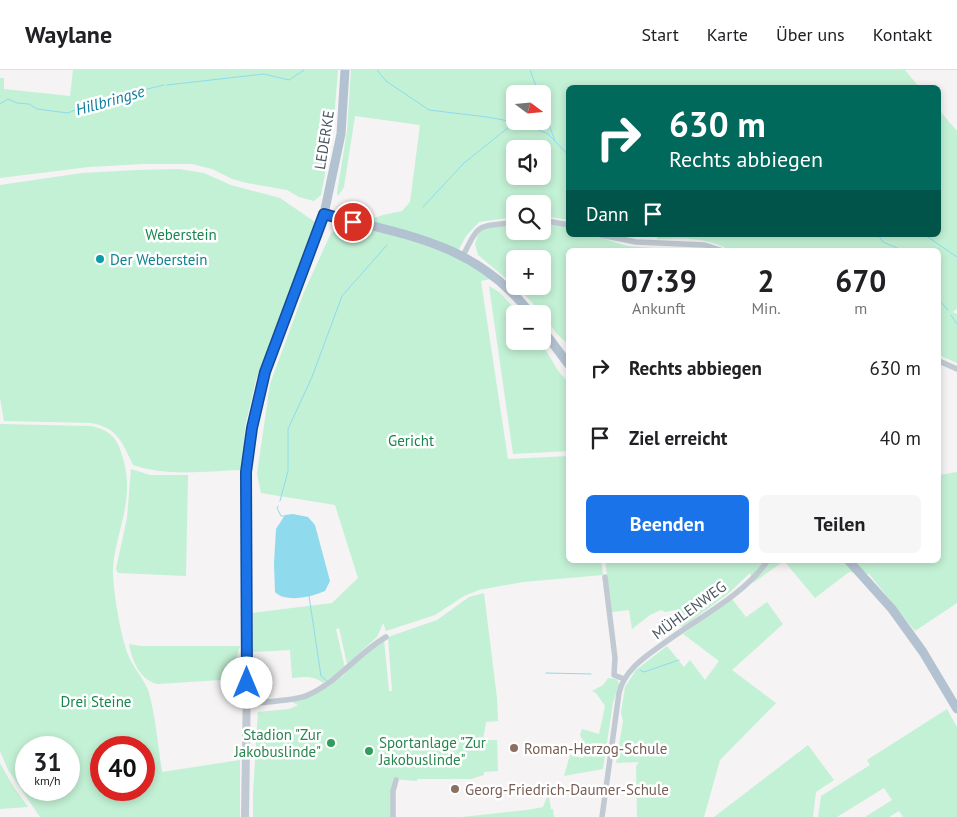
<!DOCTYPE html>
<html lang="de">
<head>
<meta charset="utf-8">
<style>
  body { margin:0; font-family:"PT Sans",sans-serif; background:#f6f6f6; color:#202124; height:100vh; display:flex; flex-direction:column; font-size:19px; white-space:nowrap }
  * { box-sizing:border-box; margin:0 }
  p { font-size:16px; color:#757577 }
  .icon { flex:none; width:28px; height:28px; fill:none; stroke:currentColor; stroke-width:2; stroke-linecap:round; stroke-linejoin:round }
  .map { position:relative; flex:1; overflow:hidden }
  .details { position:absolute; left:566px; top:178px; width:375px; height:315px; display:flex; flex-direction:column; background:#fff; border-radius:8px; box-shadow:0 2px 8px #0003 }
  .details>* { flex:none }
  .top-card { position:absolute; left:566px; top:15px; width:375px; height:152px; border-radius:8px; box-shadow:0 2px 8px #0003; background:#00695c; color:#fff; overflow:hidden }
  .needle { width:32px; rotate:106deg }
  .controls { position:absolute; left:506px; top:15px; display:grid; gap:10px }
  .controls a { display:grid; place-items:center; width:45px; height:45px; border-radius:8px; background:#fff; box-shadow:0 2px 8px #0003; font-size:25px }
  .speed { position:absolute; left:15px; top:666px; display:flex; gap:10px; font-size:25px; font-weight:700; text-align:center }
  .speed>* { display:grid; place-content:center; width:65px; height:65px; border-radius:50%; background:#fff; box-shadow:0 2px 8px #0003; line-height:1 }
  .speed small { font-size:12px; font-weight:400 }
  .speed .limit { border:8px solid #d22; background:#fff; color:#111 }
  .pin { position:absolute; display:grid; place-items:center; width:42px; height:42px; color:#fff; margin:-21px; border:2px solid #fff; border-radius:50%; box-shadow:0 1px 5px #0007 }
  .me { position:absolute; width:55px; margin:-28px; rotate:0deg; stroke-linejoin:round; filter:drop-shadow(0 0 4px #0008) }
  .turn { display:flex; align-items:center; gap:18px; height:105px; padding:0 20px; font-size:22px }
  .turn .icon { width:65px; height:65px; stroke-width:2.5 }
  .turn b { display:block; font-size:35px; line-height:42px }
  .then { display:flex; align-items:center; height:48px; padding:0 20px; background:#0003; gap:10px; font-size:19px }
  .eta { display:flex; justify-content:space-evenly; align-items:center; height:85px; text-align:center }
  .eta b { font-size:30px; font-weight:600; line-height:35px }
  .button { display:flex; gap:10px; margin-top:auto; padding:10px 20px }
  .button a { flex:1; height:58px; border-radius:8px; background:#1a73e8; color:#fff; font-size:20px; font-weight:600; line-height:58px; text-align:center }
  .button a+a { background:#f6f6f6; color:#202124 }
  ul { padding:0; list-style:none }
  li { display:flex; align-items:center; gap:15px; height:70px; padding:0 20px }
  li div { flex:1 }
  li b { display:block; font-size:19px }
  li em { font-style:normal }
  header { display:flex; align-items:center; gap:30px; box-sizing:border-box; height:70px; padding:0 25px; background:#fff; border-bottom:1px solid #e0e0e0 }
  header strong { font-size:24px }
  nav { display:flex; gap:28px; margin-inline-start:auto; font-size:18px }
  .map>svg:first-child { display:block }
  .green { fill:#c3f1d5; fill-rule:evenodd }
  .water { fill:#90daee }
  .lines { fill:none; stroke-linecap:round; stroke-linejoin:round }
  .stream { stroke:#90daee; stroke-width:1 }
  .minor { stroke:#c1cad2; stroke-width:5.5 }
  .tertiary { stroke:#c1cad2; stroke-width:8 }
  .primary { stroke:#b3c2d1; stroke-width:9 }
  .route-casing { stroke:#114b97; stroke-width:12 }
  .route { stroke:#1a73e8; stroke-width:9 }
  .culture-dot { fill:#0f9aa8; stroke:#fff; stroke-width:2 }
  .leisure-dot { fill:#2e9e5b; stroke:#fff; stroke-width:2 }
  .education-dot { fill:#8d6e63; stroke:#fff; stroke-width:2 }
  .labels { text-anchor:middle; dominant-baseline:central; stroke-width:5; stroke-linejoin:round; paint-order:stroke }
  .street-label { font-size:15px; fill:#4a5661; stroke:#fff }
  .park-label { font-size:15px; fill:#17864f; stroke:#fff }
  .culture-label { font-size:15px; fill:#0d838f; stroke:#fff; text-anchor:start }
  .leisure-label { font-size:15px; fill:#27864d; stroke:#fff; text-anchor:end }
  .education-label { font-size:15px; fill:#785e54; stroke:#fff; text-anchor:start }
  .water-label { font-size:16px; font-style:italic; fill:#0c7c9b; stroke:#fff }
</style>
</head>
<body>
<header>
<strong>Waylane</strong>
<nav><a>Start</a><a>Karte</a><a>Über uns</a><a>Kontakt</a></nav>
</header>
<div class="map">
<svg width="957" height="747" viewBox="0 0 957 747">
  <rect width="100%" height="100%" fill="#f5f3f3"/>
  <!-- green -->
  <path class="green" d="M 73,0 L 338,0 L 333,62 L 321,125 L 314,131 L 299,127 L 287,120 L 247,113 L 232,109 L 212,99 L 192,94 L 142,94 L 89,97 L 0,108 L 0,8 L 4,8 L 4,19 L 70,26 Z
    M 351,0 L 905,0 L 919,17 L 569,18 L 569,150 L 543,146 L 542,134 L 515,134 L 515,147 L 479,152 L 466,166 L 457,183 L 491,209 L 481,211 L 508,389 L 569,386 L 569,490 L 601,490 L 603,505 L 523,512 L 479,520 L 464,526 L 435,545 L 386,561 L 383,553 L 377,567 L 347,594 L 339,558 L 336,559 L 345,598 L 323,613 C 313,605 304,607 292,608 L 290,580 L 252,582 L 253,543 L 332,533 L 358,508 L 335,435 L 261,423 L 257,404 L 270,314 L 304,222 L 331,163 L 383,145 L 402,141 L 410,132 L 420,55 L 355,46 L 344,117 L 338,126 L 337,123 L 347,61 ZM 515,24 L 542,24 L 542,51 L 515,51 ZM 515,79 L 542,79 L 542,106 L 515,106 Z
    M 939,40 L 957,61 L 957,239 L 953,242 L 957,244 L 957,293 L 939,285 L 939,180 L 730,180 C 705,167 684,168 657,169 L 657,165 L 939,165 Z
    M 137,100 L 179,99 L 204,103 L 231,115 L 280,128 L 315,152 L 256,310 L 245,357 L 242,400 C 205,401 167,407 133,395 C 122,372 118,358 91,353 L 4,351 L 0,328 L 0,115 L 82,103 Z
    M 543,152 L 569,157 L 569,165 L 592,165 L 627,176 L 677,180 L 569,180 L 569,275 L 556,263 L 542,243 L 516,216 L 542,216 L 542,189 L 515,189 L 515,216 L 478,185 L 475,174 L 479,162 L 484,158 L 515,153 L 515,161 L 542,161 Z
    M 489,216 L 499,222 L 520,244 L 515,244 L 515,271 L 540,271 L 559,302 L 569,313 L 569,381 L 513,384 Z
    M 0,354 L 91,356 C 109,360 117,367 122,385 C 136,428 117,457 113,497 C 112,516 121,570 129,587 C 133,597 148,615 149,623 C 156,649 158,676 162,702 L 240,690 L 240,747 L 40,747 L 8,700 L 0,681 ZM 26,678 L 69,678 L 69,720 L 26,720 ZM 101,678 L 144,678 L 144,720 L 101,720 Z
    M 131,399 L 150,405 L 188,405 L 186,506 L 118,503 L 116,499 L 127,448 Z
    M 957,402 L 957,533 L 915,561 L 869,504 L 849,502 L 815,528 L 784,491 L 753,513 L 750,503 L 729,523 L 683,557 L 677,555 L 679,548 L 675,540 L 665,542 L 661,540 L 650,545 L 632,559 L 629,540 L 612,542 L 605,490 L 939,490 L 939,405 Z
    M 484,523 L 497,628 L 498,651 L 486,652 L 483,670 L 497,670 L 498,701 L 484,702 L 484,705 L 471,709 L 417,709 L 417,711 L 393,709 L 391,720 L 391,747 L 253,747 L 253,724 L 258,642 L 289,639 L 298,635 L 288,630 L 307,627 L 343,606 L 357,589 L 384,570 L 389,621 L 392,621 L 388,567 L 437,550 L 469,527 Z
    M 732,529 L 746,547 L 767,532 L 783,554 L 732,600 L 776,633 L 720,690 L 704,747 L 637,747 L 636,696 L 639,692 L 616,693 L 623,651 L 621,642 L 625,617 L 636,600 L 667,576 L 684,597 L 690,590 L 705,610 L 719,591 L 683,564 Z
    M 129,574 L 141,576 L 240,576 L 235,592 L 236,609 L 158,614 C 140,611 132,590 129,574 Z
    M 608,608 L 617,609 L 619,614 L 613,633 L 603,699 L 564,706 L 570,685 L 583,688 L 585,681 L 581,680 L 583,671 L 580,665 L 582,659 L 599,664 L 605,636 L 596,623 L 592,621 L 603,615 Z
    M 947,639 L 957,657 L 957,747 L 903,747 L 899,741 L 889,747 L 865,747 L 892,730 L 884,718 L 837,747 L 818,747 L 821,726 L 870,695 L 867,690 Z
    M 808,675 L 834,710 L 816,722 L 813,747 L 714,747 Z
    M 0,693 L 13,716 L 28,737 L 0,739 Z
    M 549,726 L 551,739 L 553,739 L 554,747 L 462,747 L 527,740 L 543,737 L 547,727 Z"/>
  <!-- water -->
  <path class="water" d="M 293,444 L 308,447 L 315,455 L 330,511 L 325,521 C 312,527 285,533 275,522 L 274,493 L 276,459 L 285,445 Z"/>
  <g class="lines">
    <!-- stream -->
    <path class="stream" d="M 377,0 L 386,11 L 429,40 L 487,47 L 525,54 L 548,64 L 555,71
      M 530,0 L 539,24
      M 167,15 L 264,4 L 289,10 L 304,0
      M 0,34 L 8,29 L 17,33 L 29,34 L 37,39 L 68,43 L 97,31 L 164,15
      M 542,35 L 555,71 L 569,86
      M 423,137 L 464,93 L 514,53
      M 878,165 L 883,172 L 902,180
      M 925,165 L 957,187
      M 939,230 L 948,240
      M 951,245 L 957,254
      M 280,431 L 288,401 L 288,359 L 312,307 L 342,226 L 387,175
      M 278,436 L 277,438 L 281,446 L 284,446
      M 309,526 L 321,606 L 327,611
      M 640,600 L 644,602 L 679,590
      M 546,603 L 591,604"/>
    <!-- minor -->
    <path class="minor" d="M 542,150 L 569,155
      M 601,165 L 636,172 L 705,175 L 720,180
      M 463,186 C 480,150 478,158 515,152
      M 939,291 L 957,299
      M 605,507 L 615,588 L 614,605 L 624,609
      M 246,634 C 262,632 296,631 308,625 C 338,612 358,583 386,567
      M 393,747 L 393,721 L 396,710
      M 602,747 L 619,623 C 624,599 648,585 667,571 C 700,547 745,524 768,490"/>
    <!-- tertiary -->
    <path class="tertiary" d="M 245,747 L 247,613 L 246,402 L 252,358 L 265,302 L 324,144"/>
    <!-- primary -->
    <path class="primary" d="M 345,0 L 341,64 L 324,144 C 406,165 476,173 531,244
      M 542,259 L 569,295
      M 848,490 L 892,539 L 923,582 L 957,639"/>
  </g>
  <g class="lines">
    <!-- route casing -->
    <g class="route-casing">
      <path id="route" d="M 247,613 L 246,402 L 252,358 L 265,302 L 324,144 L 353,152"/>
    </g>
    <!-- route -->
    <use href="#route" class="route"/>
  </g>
  <!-- markers -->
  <circle class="culture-dot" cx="100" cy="189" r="5"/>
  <g class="leisure-dot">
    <circle cx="331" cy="673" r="5"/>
    <circle cx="369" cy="681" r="5"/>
  </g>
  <g class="education-dot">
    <circle cx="514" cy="678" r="5"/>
    <circle cx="455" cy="719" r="5"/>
  </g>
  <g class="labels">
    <!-- street labels -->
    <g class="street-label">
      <text transform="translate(324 70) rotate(-81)">LEDERKE</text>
      <text transform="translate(689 540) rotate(-36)">MÜHLENWEG</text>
    </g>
    <!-- park labels -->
    <g class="park-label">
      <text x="181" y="164">Weberstein</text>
      <text x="411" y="370">Gericht</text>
      <text x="96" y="631">Drei Steine</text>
    </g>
    <!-- culture labels -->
    <g class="culture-label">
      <text x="110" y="189">Der Weberstein</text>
    </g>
    <!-- leisure labels -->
    <g class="leisure-label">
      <text x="321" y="664">Stadion "Zur<tspan x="321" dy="17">Jakobuslinde"</tspan></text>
      <text x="379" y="672" text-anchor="start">Sportanlage "Zur<tspan x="379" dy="17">Jakobuslinde"</tspan></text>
    </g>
    <!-- education labels -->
    <g class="education-label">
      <text x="524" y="678">Roman-Herzog-Schule</text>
      <text x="465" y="719">Georg-Friedrich-Daumer-Schule</text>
    </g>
    <!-- water labels -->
    <g class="water-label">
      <text transform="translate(110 30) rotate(-16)">Hillbringse</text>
    </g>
  </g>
</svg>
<div class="controls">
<a><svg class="needle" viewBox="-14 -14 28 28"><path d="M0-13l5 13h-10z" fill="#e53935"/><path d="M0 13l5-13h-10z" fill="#757577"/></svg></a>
<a><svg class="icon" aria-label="sound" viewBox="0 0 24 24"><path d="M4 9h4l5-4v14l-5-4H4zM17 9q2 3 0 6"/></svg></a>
<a><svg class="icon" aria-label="search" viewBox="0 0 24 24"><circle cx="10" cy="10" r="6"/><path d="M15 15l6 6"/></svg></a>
<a>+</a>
<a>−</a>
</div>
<div class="speed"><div>31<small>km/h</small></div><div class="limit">40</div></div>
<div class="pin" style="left:353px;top:152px;background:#d93025"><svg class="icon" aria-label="arrive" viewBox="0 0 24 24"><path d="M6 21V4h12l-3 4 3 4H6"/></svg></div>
<svg class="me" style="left:247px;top:613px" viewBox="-20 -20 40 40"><circle r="19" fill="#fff"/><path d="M0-13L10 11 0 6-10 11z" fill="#1a73e8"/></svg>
<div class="top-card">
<div class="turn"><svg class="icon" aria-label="right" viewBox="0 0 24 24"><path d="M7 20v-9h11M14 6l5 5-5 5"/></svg><div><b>630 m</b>Rechts abbiegen</div></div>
<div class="then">Dann<svg class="icon" aria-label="arrive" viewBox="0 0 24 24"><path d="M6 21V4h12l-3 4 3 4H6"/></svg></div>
</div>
<section class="details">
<div class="eta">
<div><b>07:39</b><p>Ankunft</p></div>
<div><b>2</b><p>Min.</p></div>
<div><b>670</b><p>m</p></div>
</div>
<ul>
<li><svg class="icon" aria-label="right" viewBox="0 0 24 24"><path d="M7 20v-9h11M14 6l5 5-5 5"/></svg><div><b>Rechts abbiegen</b></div><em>630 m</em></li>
<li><svg class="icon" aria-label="arrive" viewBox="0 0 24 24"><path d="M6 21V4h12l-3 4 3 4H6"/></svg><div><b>Ziel erreicht</b></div><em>40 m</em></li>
</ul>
<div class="button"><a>Beenden</a><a>Teilen</a></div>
</section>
</div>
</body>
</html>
